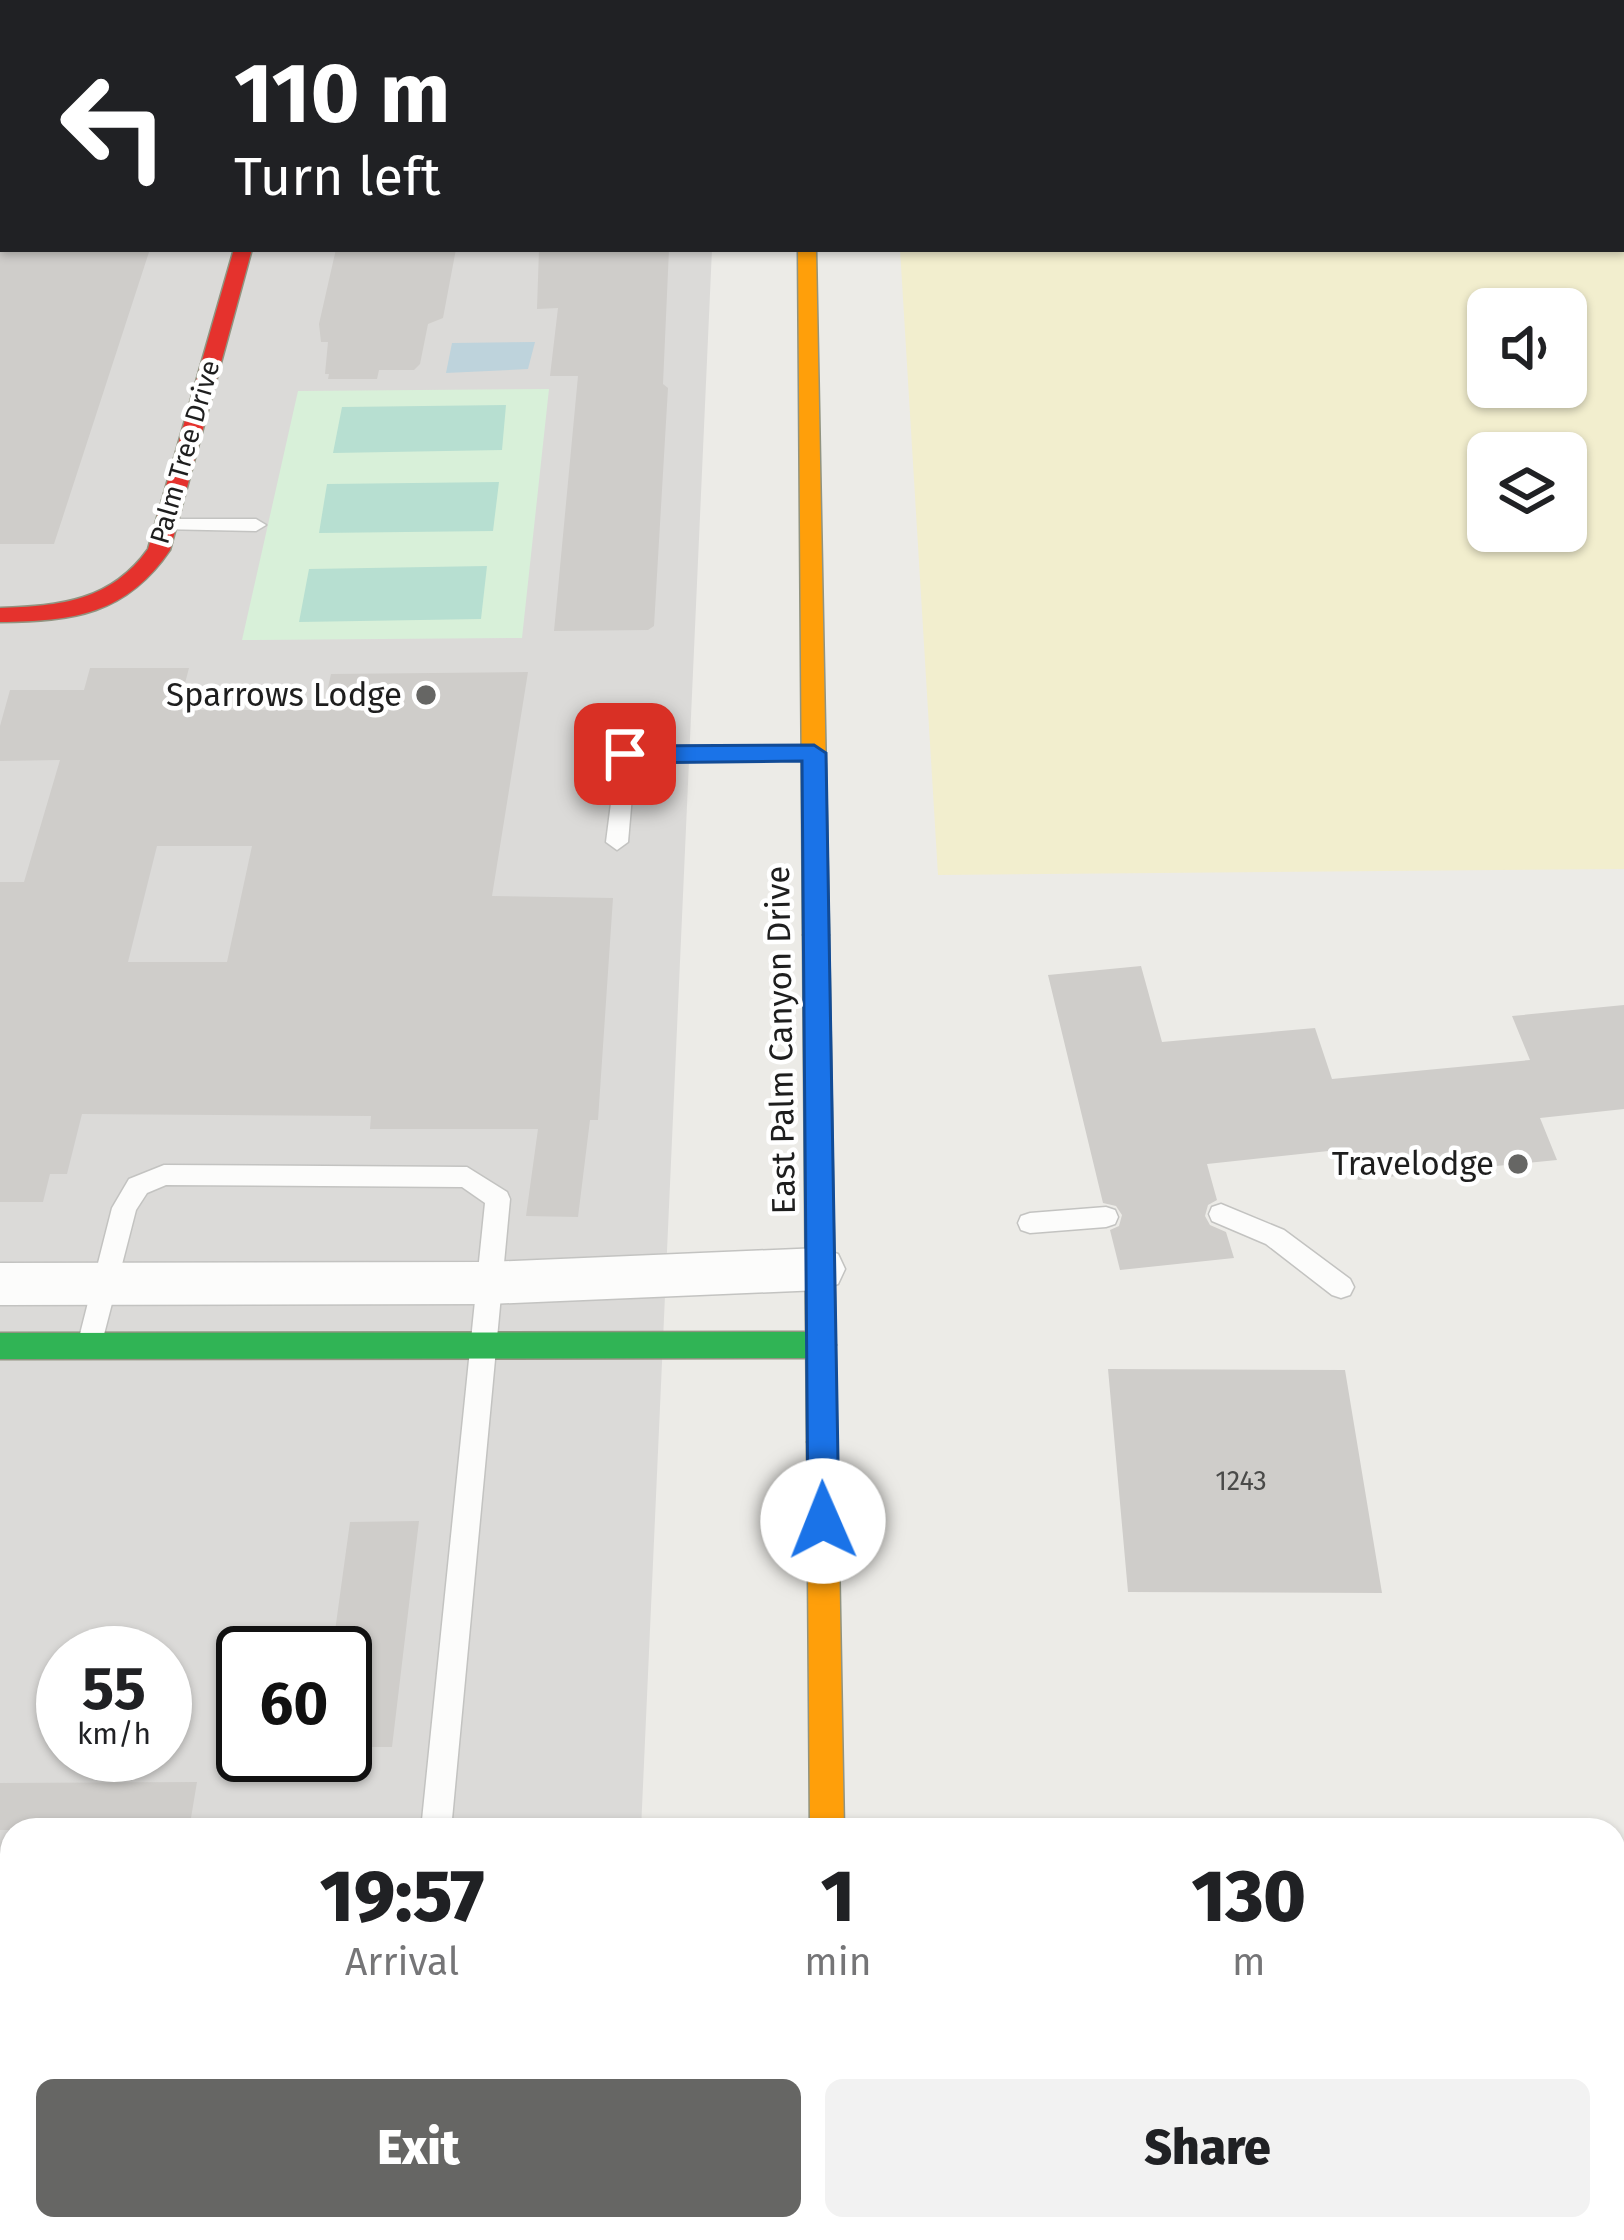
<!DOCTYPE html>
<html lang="en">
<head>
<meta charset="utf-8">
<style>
  body { margin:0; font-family:"Fira Sans",sans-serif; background:#f2f2f2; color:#202124; height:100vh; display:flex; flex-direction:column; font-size:45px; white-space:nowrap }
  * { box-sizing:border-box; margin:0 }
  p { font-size:39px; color:#757577 }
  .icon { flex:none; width:66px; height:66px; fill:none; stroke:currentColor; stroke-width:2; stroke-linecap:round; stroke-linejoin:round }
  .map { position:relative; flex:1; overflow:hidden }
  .sheet { position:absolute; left:0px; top:1818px; width:1626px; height:423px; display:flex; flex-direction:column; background:#fff; border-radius:36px 36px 0 0; box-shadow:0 3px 9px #0004 }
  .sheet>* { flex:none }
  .hud { position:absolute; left:0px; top:0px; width:1626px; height:252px; box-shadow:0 3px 9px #0004; background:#202124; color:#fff; overflow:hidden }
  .buttons { position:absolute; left:1467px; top:288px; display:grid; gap:24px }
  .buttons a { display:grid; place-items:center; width:120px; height:120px; border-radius:18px; background:#fff; box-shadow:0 3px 9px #0004; font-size:60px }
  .speed { position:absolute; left:36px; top:1626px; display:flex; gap:24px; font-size:60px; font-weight:700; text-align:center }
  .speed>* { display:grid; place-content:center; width:156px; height:156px; border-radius:50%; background:#fff; box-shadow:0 3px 9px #0004; line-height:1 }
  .speed small { font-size:30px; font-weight:400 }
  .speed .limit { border:6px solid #111; border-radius:18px; background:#fff; color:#111 }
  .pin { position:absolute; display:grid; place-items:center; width:102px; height:102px; color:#fff; margin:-51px; border-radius:24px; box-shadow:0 6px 18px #0006 }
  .me { position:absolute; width:132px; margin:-66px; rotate:359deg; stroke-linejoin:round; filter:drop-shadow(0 0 9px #0008) }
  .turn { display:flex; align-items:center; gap:42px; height:252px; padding:0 36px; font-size:54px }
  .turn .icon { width:156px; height:156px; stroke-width:2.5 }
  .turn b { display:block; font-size:84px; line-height:102px }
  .eta { display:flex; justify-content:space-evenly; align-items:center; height:204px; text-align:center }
  .eta b { font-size:72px; font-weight:800; line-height:84px }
  .action { display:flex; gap:24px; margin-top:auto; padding:24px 36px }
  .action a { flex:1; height:138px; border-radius:18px; background:#666664; color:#fff; font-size:48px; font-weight:800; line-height:138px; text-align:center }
  .action a+a { background:#f2f2f2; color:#202124 }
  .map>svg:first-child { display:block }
  .residential { fill:#dbdad8; fill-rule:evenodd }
  .sand { fill:#f2eece; fill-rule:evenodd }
  .park { fill:#d8f0d9 }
  .pitch { fill:#b7dfd1 }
  .water { fill:#bed3dc }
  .building { fill:#cfcdca; fill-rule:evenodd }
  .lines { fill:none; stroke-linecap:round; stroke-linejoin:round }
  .lane-casing { stroke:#c3c3c1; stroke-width:3 }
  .street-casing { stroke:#c3c3c1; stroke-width:3 }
  .fast-casing { stroke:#919481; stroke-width:3 }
  .slow-casing { stroke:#919481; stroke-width:3 }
  .jam-casing { stroke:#919481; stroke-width:3 }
  .lane { fill:#fcfcfb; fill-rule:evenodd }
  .street { fill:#fcfcfb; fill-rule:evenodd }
  .fast { fill:#30b455; fill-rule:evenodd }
  .slow { fill:#ff9f0a; fill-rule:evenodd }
  .jam { fill:#e5322d; fill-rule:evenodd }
  .route { fill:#1a73e8; stroke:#114b97; stroke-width:3 }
  .poi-dot { fill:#666664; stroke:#fff; stroke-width:4.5 }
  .labels { text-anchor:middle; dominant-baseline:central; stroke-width:9; stroke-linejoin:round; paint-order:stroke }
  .far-street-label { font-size:27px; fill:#1e1e1e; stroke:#fff }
  .number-label { font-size:27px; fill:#4a4a49 }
  .poi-label { font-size:33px; fill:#1e1e1e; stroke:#fff; text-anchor:end }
  .street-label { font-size:33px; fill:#1e1e1e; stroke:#fff }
</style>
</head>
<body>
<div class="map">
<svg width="1624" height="2240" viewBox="0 0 1624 2240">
  <rect width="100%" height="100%" fill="#ecebe7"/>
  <!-- residential -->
  <path class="residential" d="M 0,0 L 736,0 L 3,3 L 3,249 L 712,249 L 641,1830 L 12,1830 L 12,2229 L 623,2229 L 623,2240 L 0,2240 ZM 63,1653 L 165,1653 L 165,1755 L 63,1755 ZM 243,1653 L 345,1653 L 345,1755 L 243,1755 Z"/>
  <!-- sand -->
  <path class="sand" d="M 1624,38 L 1624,869 L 938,875 L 900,249 L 1623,249 ZM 1488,309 L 1566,309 L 1566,387 L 1488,387 ZM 1488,453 L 1566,453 L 1566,531 L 1488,531 Z"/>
  <!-- park -->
  <path class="park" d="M 549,389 L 522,638 L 242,640 L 298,391 Z"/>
  <!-- pitch -->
  <path class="pitch" d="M 506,405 L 502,450 L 333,453 L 342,407 Z
    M 499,482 L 493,531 L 319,533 L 327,484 Z
    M 487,566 L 481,619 L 299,622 L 309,569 Z"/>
  <!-- water -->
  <path class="water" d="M 535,342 L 528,369 L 446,373 L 452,343 Z"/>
  <!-- building -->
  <path class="building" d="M 0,249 L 150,249 L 54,544 L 0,544 Z
    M 336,249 L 456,249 L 443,318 L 428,324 L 420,364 L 414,370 L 379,370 L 377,379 L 328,379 L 329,374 L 325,374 L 328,342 L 321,342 L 319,324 Z
    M 539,249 L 669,249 L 663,384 L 668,388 L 654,626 L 648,630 L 554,631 L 578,376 L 550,376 L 558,308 L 537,309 Z
    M 90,668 L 189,668 L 178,710 L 323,710 L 331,674 L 528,672 L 492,896 L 613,898 L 598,1120 L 590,1120 L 578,1217 L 526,1216 L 538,1129 L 370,1129 L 371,1116 L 82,1114 L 67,1174 L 50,1174 L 43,1202 L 0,1202 L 0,882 L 24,882 L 60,760 L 0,761 L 0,726 L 10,690 L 84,690 ZM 157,846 L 252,846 L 227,962 L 128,962 Z
    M 1141,966 L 1162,1042 L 1315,1028 L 1332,1079 L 1530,1060 L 1512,1016 L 1624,1005 L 1624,1109 L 1540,1118 L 1557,1160 L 1358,1180 L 1347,1149 L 1207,1164 L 1217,1200 L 1208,1205 L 1205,1216 L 1210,1225 L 1226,1232 L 1234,1258 L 1120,1270 L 1110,1230 L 1119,1226 L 1122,1215 L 1116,1206 L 1103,1203 L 1048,975 Z
    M 1108,1369 L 1345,1370 L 1382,1593 L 1128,1592 Z
    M 419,1521 L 392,1747 L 345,1747 L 345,1653 L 332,1653 L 350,1522 Z
    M 197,1782 L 189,1830 L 0,1830 L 0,1783 Z"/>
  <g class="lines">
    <!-- lane casing -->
    <g class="lane-casing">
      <path id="lane" d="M 935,0 L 949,0 L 949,3 L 935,3 Z
        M 165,519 L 256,519 L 266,525 L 256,531 L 158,529 L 158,521 Z
        M 814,746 L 824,753 L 814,760 L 635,761 L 628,842 L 617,850 L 606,842 L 618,749 Z
        M 164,1165 L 467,1167 L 507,1192 L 510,1199 L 451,1830 L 421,1830 L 485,1203 L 462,1187 L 166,1185 L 147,1193 L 136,1210 L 100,1350 L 91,1353 L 82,1350 L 78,1342 L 112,1208 L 129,1179 Z
        M 1221,1204 L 1284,1230 L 1350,1279 L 1354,1287 L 1350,1295 L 1341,1298 L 1332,1295 L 1266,1244 L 1212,1221 L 1209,1214 L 1212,1207 Z
        M 1106,1207 L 1115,1210 L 1118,1217 L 1115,1224 L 1106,1227 L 1030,1233 L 1021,1230 L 1018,1223 L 1021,1216 L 1030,1213 Z
        M 386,2229 L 420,2229 L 420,2240 L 386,2240 Z"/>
    </g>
    <!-- street casing -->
    <g class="street-casing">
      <path id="street" d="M 0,139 L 3,139 L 3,159 L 0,159 Z
        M 820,1248 L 838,1254 L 845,1269 L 838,1284 L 820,1290 L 489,1304 L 0,1305 L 0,1263 L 489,1262 Z"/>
    </g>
    <!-- fast casing -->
    <g class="fast-casing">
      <path id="fast" d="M 798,0 L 814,0 L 814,3 L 798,3 Z
        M 821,1332 L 831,1336 L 836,1345 L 831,1354 L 821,1358 L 0,1359 L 0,1333 Z"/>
    </g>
    <!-- slow casing -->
    <g class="slow-casing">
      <path id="slow" d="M 798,249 L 816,249 L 829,935 L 816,944 L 803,935 Z
        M 822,1429 L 833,1433 L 837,1442 L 844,1830 L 810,1830 L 807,1442 L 811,1433 Z
        M 813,2229 L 851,2229 L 851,2240 L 813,2240 Z"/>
    </g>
    <!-- jam casing -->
    <g class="jam-casing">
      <path id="jam" d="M 234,249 L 252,249 L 170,550 C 126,615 73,621 0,622 L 0,608 C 60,606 111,601 148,549 Z
        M 816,926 L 829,935 L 837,1442 L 833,1451 L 822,1455 L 811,1451 L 807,1442 L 803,935 Z"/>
    </g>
    <!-- lane -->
    <use href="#lane" class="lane"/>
    <!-- street -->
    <use href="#street" class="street"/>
    <!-- fast -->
    <use href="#fast" class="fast"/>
    <!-- slow -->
    <use href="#slow" class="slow"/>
    <!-- jam -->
    <use href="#jam" class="jam"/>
  </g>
  <!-- route -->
  <path class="route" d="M 814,745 L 826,753 L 839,1521 L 834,1531 L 823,1535 L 812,1531 L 808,1521 L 802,761 L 625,763 L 613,754 L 625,746 Z"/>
  <!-- markers -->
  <g class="poi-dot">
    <circle cx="426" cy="695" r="12"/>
    <circle cx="1518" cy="1164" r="12"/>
  </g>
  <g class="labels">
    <!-- far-street labels -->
    <g class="far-street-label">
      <text transform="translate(185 452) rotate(-74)">Palm Tree Drive</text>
    </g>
    <!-- number labels -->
    <g class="number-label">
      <text x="1241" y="1481">1243</text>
    </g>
    <!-- poi labels -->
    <g class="poi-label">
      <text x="402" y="695">Sparrows Lodge</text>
      <text x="1494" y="1164">Travelodge</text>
    </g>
    <!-- street labels -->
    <g class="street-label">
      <text transform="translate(781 1040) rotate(-91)">East Palm Canyon Drive</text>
    </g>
  </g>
</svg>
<div class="buttons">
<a><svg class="icon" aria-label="sound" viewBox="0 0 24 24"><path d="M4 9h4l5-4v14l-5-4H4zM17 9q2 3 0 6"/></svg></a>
<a><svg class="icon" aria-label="layers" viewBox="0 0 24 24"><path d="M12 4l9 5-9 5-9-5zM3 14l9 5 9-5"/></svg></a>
</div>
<div class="speed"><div>55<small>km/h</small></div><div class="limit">60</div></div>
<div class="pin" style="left:625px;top:754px;background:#d93025"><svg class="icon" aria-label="arrive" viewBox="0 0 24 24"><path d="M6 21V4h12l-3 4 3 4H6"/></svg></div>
<svg class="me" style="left:823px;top:1521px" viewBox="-20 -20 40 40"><circle r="19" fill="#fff"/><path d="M0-13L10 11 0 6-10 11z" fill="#1a73e8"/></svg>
<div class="hud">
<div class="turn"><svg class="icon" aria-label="left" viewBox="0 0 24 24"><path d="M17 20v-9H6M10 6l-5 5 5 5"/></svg><div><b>110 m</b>Turn left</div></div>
</div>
<section class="sheet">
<div class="eta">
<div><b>19:57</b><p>Arrival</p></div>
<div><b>1</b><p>min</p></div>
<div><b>130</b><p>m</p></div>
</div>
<div class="action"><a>Exit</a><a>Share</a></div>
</section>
</div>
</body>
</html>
